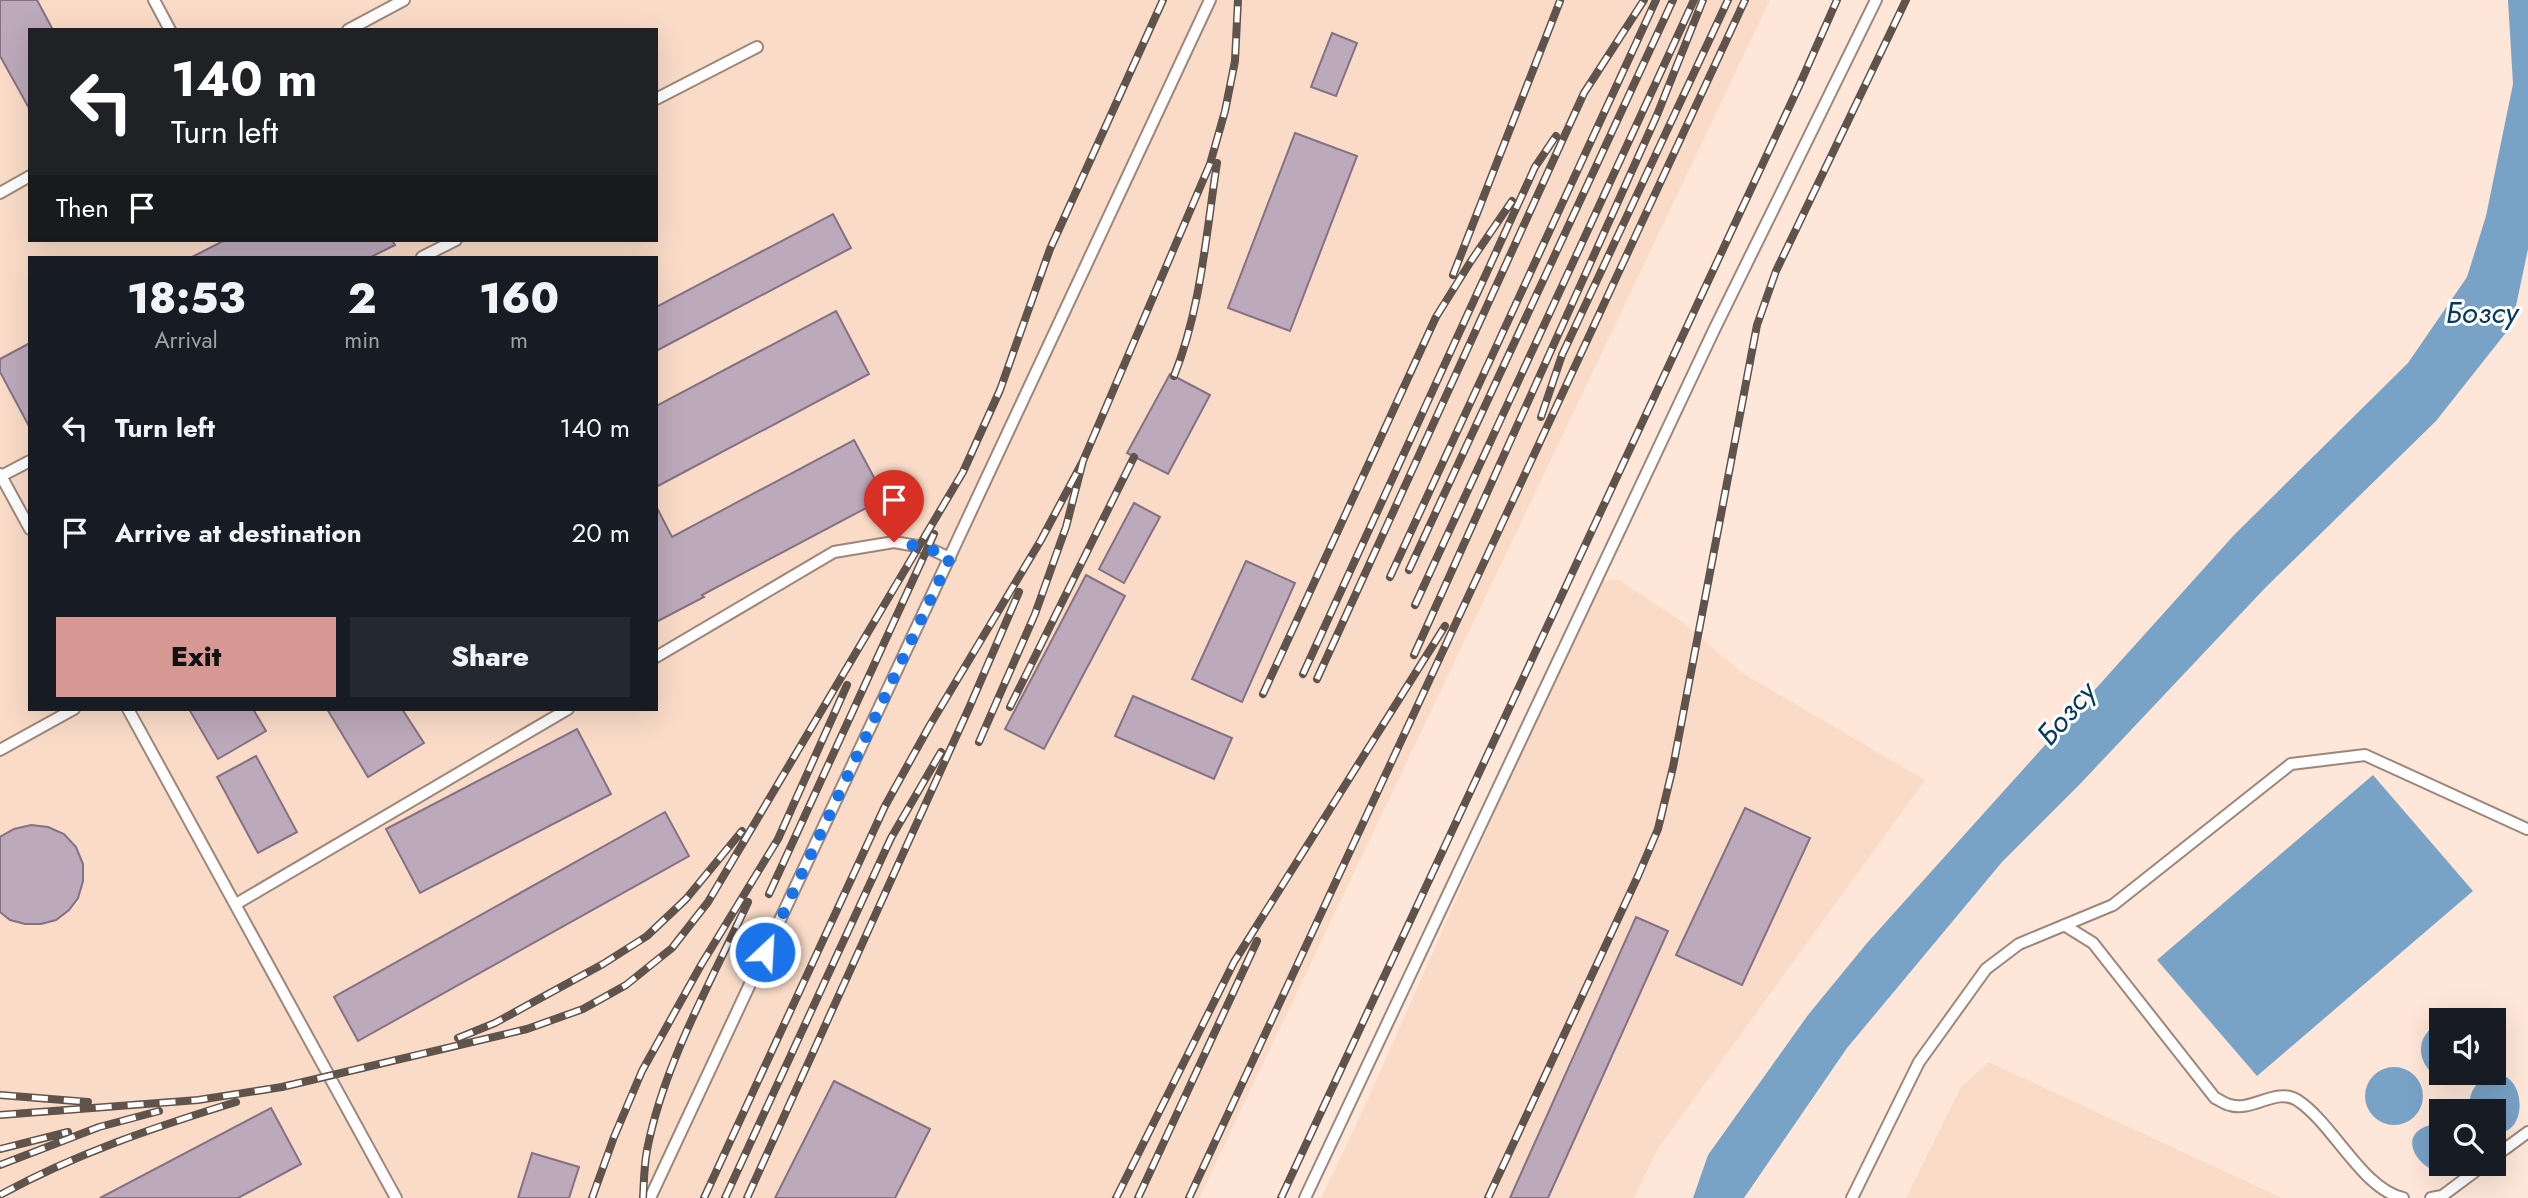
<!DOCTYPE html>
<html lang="en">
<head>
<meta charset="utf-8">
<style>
  body { margin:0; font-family:Jost,sans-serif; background:#242831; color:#f1f3f6; height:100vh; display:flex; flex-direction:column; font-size:26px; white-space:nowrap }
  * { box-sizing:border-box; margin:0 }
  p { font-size:23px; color:#9ea1a6 }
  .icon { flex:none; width:38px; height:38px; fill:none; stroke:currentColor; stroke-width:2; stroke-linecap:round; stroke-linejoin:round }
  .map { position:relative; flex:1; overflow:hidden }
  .side { position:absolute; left:28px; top:256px; width:630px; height:455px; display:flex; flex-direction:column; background:#171b24; border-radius:0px; box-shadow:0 7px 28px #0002 }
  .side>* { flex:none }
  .top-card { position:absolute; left:28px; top:28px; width:630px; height:214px; border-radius:0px; box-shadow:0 7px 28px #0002; background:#202124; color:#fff; overflow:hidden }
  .tools { position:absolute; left:2429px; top:1008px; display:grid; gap:14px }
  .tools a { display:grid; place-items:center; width:77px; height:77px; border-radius:0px; background:#171b24; box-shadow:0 7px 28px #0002; font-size:35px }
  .pin { position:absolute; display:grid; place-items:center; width:60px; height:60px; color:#fff; margin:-72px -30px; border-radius:50% 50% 50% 0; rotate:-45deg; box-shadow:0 0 7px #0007 }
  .pin .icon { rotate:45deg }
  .me { position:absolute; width:77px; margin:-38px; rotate:25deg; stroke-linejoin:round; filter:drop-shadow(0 0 5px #0008) }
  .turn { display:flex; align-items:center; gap:24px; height:147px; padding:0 28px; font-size:32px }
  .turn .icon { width:91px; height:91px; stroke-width:2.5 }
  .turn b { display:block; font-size:49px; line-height:60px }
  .then { display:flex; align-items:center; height:66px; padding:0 28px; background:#0003; gap:14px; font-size:26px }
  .eta { display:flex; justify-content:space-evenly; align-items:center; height:119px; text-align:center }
  .eta b { font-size:42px; font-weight:800; line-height:49px }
  .button { display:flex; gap:14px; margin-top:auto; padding:14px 28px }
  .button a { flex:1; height:80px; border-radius:0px; background:#d69892; color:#111; font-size:28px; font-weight:800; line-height:80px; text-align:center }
  .button a+a { background:#242831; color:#f1f3f6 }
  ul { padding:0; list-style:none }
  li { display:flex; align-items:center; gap:21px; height:105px; padding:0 28px }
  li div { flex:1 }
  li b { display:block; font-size:26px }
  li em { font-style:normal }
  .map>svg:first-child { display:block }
  .built { fill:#f9dbc7; fill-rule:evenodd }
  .water { fill:#78a2c6 }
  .building { fill:#bca9bb; stroke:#847283; stroke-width:2 }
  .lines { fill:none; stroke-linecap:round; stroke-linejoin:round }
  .lane-casing { stroke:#9d877a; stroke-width:14 }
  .lane { stroke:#fff; stroke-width:10 }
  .rail-casing { stroke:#5f534b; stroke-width:8 }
  .rail { stroke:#fff; stroke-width:5; stroke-dasharray:16; stroke-linecap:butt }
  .route { stroke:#1a73e8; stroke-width:12; stroke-dasharray:0 21.6 }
  .labels { text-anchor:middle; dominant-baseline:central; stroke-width:6; stroke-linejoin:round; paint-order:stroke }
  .water-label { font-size:30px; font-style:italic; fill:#063a5d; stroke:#fff }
</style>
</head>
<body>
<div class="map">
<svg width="2528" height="1198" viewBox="0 0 2528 1198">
  <rect width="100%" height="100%" fill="#fee7d8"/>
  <!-- built -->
  <path class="built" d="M 0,0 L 1770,0 L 1199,1198 L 0,1198 ZM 30,30 L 656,30 L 656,240 L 30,240 ZM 30,257 L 656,257 L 656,709 L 30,709 Z
    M 1619,580 L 1681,621 L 1742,673 L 1925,780 L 1657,1150 L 1634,1198 L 1321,1198 L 1364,1108 L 1597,581 Z
    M 1988,1062 L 2282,1198 L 1906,1198 L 1961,1087 Z"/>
  <!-- water -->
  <path class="water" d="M 2508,0 L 2528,0 L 2528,249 L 2512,325 L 2436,421 L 2266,587 L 2080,784 L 2002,862 L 1847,1048 L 1744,1198 L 1693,1198 L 1708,1155 L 1808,1015 L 1867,943 L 2234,535 L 2408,363 L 2467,277 L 2486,216 L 2513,84 Z
    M 2373,775 L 2473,891 L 2257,1076 L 2157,960 Z
    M 2441,1022 L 2441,1073 L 2469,1073 C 2432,1098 2398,1042 2441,1022 Z
    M2365 1096a29 29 0 1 1 58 0a29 29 0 1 1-58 0Z
    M 2495,1074 C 2528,1074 2528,1138 2494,1132 L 2494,1111 L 2470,1111 L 2469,1109 C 2469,1090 2477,1079 2495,1074 Z
    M 2441,1123 L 2441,1164 L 2469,1164 C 2437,1198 2376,1130 2441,1123 Z"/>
  <!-- building -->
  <path class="building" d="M 0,0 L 37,0 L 53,30 L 30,30 L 30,110 L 0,56 Z
    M 1332,33 L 1357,43 L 1336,96 L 1311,87 Z
    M 1295,133 L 1357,156 L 1290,331 L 1228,308 Z
    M 833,214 L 851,248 L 656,351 L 656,307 Z
    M 225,240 L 392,240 L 395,245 L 371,257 L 192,257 Z
    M 836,311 L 869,374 L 656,487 L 656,406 Z
    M 30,343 L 30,428 L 0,372 L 0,359 Z
    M 1170,374 L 1210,395 L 1168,474 L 1127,453 Z
    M 854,440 L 885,498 L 702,595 L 704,597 L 656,622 L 656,506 L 672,537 Z
    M 1134,503 L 1160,517 L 1124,583 L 1099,569 Z
    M 1246,561 L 1295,583 L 1242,702 L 1192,679 Z
    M 1086,575 L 1125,596 L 1044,749 L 1005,729 Z
    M 1133,696 L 1232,738 L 1214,779 L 1115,736 Z
    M 189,709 L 253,709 L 266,731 L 218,759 Z
    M 327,709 L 402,709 L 424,743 L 368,777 Z
    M 577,729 L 611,794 L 420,893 L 386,829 Z
    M 256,756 L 297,832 L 258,853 L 217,777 Z
    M 1745,808 L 1810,838 L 1742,985 L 1676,955 Z
    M 665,812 L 689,856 L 358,1041 L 334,997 Z
    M 31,825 L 48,827 L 64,834 L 76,847 L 83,864 L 83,881 L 78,898 L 69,910 L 56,920 L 41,924 L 25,924 L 10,920 L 0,912 L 0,837 L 14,829 Z
    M 1636,917 L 1668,931 L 1548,1198 L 1510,1198 Z
    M 834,1081 L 930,1129 L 895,1198 L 775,1198 Z
    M 271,1108 L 301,1164 L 238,1198 L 100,1198 Z
    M 532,1153 L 579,1167 L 569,1198 L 518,1198 Z"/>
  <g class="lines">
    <!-- lane casing -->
    <g class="lane-casing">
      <path id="lane" d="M 154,0 L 170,30
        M 348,30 L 404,0
        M 656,99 L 757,47
        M 0,193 L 30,176
        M 422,257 L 456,240
        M 0,474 L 30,529
        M 1,476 L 30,461
        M 656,657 L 834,552 L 894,542 L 928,548 L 950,558
        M 128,709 L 396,1198
        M 0,750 L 74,709
        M 236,904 L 568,709
        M 2064,925 L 2093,943 L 2215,1098 C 2220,1100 2225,1104 2230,1105 C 2252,1112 2276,1087 2297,1100 C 2333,1123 2362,1189 2403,1198
        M 2494,1157 L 2528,1132
        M 650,1198 L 1210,0
        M 1305,1198 L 1714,330 L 1876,0
        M 1852,1198 L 1919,1062 L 1986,969 L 2019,944 L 2113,905 L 2291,764 L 2365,755 L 2527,829
        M 2431,1198 L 2442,1196 L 2485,1164"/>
    </g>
    <!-- lane -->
    <use href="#lane" class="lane"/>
    <!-- rail casing -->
    <g class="rail-casing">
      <path id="rail" d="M 1453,275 L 1560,1
        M 1174,376 C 1201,309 1206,234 1217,163
        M 1541,417 L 1562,355 L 1728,0
        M 1409,570 L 1673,0
        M 1390,577 L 1656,0
        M 1415,605 L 1694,0
        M 1414,655 L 1657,115 L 1703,0
        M 1303,674 L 1535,167 L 1556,136
        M 1317,679 L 1584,93 L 1644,0
        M 1263,694 L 1436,317 L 1471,261 L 1512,201
        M 1010,707 L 1134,457
        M 979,742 L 1035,614 L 1066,527 L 1083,461 L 1210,164 L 1225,111 L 1235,61 L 1238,0
        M 769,894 L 934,534
        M 458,1038 L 495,1023 L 603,964 L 647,936 L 686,899 L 742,831
        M 0,1095 L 88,1102
        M 0,1115 L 198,1100 L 282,1087 L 527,1029 L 583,1009 L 626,985 L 672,948 L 708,902 L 963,472 L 1000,390 L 1050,249 L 1163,0
        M 0,1149 L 68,1132
        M 0,1165 L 99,1127 L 159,1111
        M 0,1195 C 75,1154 155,1127 236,1102
        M 592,1198 L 614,1137 L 642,1071 L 701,965 L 778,839 L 847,685
        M 643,1198 C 644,1182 644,1166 647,1150 C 664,1063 711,982 748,902
        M 704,1198 L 885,806 L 930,725 L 1041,540 L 1083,461
        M 725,1198 L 891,838 L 941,752
        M 747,1198 L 969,708 L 1019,592
        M 1116,1198 L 1234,962 L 1445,626
        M 1138,1198 L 1257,941
        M 1189,1198 L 1745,0
        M 1281,1198 L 1799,86 L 1837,0
        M 1488,1198 L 1638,876 L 1658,829 L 1673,767 L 1757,325 L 1776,271 L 1906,0"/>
    </g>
    <!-- rail -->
    <use href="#rail" class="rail"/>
  </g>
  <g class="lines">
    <!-- route -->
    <path class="route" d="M 765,952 L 950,558 L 928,548 L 894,542"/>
  </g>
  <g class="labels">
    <!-- water labels -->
    <g class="water-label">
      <text x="2482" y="312">Бозсу</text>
      <text transform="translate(2066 713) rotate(-49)">Бозсу</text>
    </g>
  </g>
</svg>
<div class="tools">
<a><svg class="icon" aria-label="sound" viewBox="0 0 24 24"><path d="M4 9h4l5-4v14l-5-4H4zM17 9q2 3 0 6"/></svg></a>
<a><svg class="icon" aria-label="search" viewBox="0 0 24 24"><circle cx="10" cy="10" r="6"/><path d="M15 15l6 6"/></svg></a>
</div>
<div class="pin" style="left:894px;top:542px;background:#d93025"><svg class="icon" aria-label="arrive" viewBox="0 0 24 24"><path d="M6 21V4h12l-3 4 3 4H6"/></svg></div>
<svg class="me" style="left:765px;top:952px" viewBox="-20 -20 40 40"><circle r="17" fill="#1a73e8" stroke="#fff" stroke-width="3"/><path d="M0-11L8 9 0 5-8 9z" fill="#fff"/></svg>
<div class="top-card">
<div class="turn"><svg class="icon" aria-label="left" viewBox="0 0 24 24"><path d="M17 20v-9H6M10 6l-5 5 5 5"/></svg><div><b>140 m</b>Turn left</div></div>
<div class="then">Then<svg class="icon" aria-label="arrive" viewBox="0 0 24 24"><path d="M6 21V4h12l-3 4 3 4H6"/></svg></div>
</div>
<section class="side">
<div class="eta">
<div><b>18:53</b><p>Arrival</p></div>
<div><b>2</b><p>min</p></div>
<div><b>160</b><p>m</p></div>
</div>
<ul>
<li><svg class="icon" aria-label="left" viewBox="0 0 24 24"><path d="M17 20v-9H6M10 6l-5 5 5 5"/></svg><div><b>Turn left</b></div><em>140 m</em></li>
<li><svg class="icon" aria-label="arrive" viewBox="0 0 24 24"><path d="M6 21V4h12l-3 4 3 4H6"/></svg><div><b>Arrive at destination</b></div><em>20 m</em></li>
</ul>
<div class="button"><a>Exit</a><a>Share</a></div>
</section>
</div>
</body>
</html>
